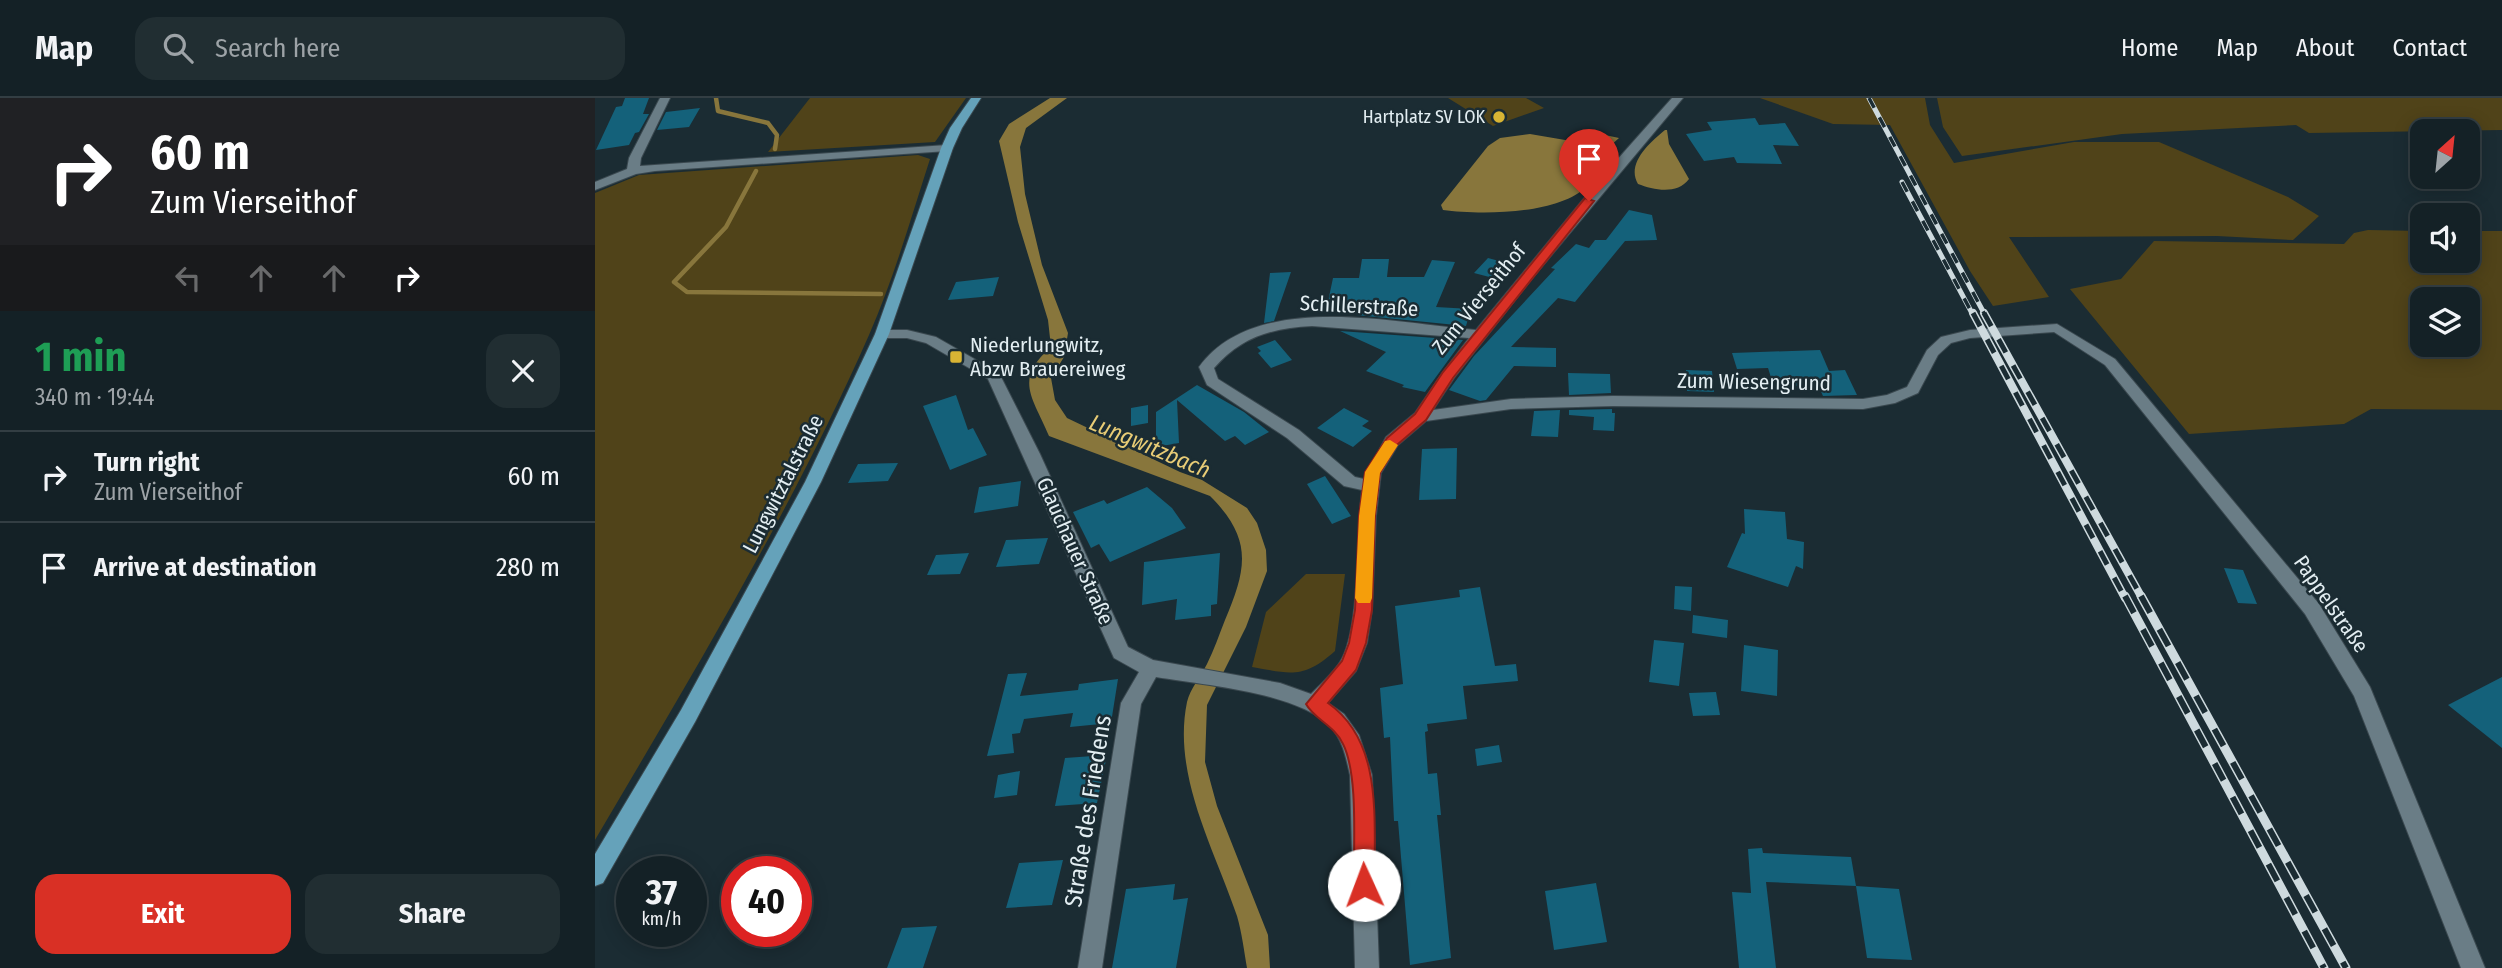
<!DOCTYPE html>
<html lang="en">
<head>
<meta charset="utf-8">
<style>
  body { margin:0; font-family:"Fira Sans Condensed",sans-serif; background:#212e32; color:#f1f3f6; height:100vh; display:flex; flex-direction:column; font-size:26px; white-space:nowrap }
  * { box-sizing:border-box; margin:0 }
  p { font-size:23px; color:#9da3a7 }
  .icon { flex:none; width:38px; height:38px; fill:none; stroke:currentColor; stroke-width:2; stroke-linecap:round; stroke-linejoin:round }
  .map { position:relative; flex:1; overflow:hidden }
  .details { display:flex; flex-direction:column; background:#142126; width:595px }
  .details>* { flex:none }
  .hud { background:#202124; color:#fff; overflow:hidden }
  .needle { width:46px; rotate:27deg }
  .fabs { position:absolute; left:1815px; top:21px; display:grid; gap:14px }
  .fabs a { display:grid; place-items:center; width:70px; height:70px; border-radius:14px; background:#142126; box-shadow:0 4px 18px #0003,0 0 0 2px #333e43; font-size:35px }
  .speed { position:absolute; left:21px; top:758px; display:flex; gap:14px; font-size:35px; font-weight:700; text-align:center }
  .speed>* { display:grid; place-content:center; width:91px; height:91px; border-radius:50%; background:#142126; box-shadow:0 4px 18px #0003,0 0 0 2px #333e43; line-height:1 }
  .speed small { font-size:18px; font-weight:400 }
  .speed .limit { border:10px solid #d22; background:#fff; color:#111 }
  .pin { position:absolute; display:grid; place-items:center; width:60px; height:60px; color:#fff; margin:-72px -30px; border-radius:50% 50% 50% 0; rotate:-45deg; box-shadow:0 0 7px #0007 }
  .pin .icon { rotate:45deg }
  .me { position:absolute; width:77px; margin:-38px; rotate:358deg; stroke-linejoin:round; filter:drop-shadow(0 0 5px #0008) }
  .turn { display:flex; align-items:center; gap:24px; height:147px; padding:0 35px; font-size:32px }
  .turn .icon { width:91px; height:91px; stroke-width:2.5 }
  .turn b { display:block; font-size:49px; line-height:60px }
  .lanes { display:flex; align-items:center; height:66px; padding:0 35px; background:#0003; justify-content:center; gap:35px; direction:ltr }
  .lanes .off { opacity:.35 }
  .round { display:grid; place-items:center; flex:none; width:74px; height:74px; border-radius:21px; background:#212e32 }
  .headline { display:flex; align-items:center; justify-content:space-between; height:119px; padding:0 35px }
  h1 { font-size:42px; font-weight:700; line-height:52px; color:#1e9e55 }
  .button { display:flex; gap:14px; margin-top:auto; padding:14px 35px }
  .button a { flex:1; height:80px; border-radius:21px; background:#d93025; color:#fff; font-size:28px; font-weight:700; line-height:80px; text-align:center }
  .button a+a { background:#212e32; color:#f1f3f6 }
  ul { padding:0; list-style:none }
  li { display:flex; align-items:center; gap:21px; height:91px; padding:0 35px; border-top:2px solid #333e43 }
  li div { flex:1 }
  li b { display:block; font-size:26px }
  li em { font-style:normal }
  header { display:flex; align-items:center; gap:42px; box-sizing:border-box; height:98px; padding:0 35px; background:#142126; border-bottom:2px solid #333e43 }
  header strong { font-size:33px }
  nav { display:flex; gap:38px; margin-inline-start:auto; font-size:24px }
  .search { width:490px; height:63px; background:#212e32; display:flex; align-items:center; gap:18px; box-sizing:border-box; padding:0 24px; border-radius:21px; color:#9da3a7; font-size:26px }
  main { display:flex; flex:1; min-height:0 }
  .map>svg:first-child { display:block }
  .green { fill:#504319; fill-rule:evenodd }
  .water { fill:#88763c }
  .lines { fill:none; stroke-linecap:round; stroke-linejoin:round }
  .stream { stroke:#88763c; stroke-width:4.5 }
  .building { fill:#14617a }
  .minor-casing { stroke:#3a484f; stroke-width:2 }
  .major-casing { stroke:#3a484f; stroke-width:2 }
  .minor { fill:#6a7d86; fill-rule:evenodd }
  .major { fill:#65a2ba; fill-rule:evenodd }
  .rail-far2-casing { stroke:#cedade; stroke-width:5 }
  .rail-far1-casing { stroke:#cedade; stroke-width:8 }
  .rail-casing { stroke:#cedade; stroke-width:9 }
  .rail-far2 { stroke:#1b2c33; stroke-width:3.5; stroke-dasharray:11; stroke-linecap:butt }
  .rail-far1 { stroke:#1b2c33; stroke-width:5; stroke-dasharray:15; stroke-linecap:butt }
  .rail { stroke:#1b2c33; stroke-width:6; stroke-dasharray:19; stroke-linecap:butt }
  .route { fill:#d93025; stroke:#8d1f18; stroke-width:2 }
  .slow { fill:#f59e0b }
  .poi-dot { fill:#d8b434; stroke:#1b2c33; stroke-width:2.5 }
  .labels { text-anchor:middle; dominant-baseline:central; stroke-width:5; stroke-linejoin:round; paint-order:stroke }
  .far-poi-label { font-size:18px; fill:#e3eef2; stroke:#1b2c33; text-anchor:end }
  .street-label { font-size:21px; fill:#e3eef2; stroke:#1b2c33 }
  .poi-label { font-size:21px; fill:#e3eef2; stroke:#1b2c33; text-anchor:start }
  .water-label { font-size:23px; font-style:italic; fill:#e8cc76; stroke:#1b2c33 }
  .near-street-label { font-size:24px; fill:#e3eef2; stroke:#1b2c33 }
</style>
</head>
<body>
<header>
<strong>Map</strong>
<div class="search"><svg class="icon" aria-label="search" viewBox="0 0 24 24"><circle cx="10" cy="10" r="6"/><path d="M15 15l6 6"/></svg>Search here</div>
<nav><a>Home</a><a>Map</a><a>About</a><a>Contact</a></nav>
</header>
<main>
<section class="details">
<div class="hud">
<div class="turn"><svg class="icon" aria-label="right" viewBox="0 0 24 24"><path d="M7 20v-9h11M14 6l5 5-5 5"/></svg><div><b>60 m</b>Zum Vierseithof</div></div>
<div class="lanes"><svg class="icon off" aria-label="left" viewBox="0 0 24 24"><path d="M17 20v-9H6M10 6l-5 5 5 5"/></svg><svg class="icon off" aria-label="ahead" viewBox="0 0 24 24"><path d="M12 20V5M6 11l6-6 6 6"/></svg><svg class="icon off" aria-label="ahead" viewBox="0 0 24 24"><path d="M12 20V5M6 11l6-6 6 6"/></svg><svg class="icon" aria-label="right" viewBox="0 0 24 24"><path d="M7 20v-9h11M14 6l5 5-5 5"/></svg></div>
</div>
<div class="headline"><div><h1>1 min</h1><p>340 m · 19:44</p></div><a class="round"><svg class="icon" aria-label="close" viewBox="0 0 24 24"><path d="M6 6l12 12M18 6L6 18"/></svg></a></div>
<ul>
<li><svg class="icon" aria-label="right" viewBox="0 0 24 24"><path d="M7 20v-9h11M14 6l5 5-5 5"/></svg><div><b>Turn right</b><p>Zum Vierseithof</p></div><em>60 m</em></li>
<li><svg class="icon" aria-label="arrive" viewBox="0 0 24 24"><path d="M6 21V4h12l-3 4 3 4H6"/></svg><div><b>Arrive at destination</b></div><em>280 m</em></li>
</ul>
<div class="button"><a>Exit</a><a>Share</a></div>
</section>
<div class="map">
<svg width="1907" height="870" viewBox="0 0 1907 870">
  <rect width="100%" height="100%" fill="#1b2c33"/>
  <!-- green -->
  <path class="green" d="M 215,0 L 371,0 L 340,44 L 173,54 Z
    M 853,0 L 931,0 L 949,10 L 898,28 Z
    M 1165,0 L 1330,0 L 1335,27 L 1359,65 L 1479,44 L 1564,44 L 1693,99 L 1724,118 L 1698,142 L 1622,138 L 1414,139 L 1454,199 L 1398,208 L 1375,173 L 1295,27 L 1238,26 Z
    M 1342,0 L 1907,0 L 1907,32 L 1714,35 L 1701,27 L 1527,36 L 1367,58 L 1348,29 Z
    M 323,57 L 335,61 C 316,120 299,180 274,237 C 197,412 97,577 0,742 L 0,95 L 44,77 Z
    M 1773,132 L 1827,133 L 1827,163 L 1872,163 L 1873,133 L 1907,133 L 1907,312 L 1776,311 L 1749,326 L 1594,336 L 1475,191 L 1526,181 L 1559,143 L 1749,146 L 1759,135 ZM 1827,201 L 1872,201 L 1872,247 L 1827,247 Z
    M 711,476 L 750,476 L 740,553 C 709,581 696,576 657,569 L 671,514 Z"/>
  <!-- water -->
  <path class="water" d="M 455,0 L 472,0 L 431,30 L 425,49 L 430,96 L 447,167 L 473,235 L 469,259 L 456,280 L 460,302 L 472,320 L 585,374 L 607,382 L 652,410 L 662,425 L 671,452 L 672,473 L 651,529 L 612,607 L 610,664 L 622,708 L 673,837 L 675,870 L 652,870 C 649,853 647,835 642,818 C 619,750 577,677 592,604 C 595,591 606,578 612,566 C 619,552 624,537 630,522 C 652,470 658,441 615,398 L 454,338 C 438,299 418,282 456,249 L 453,222 L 423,124 L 404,43 L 414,26 Z
    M 1070,32 L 1072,32 L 1074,46 L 1094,81 C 1082,97 1059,92 1043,86 C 1031,66 1054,45 1070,32 Z
    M 996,34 L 1024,40 L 1015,48 L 1006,52 L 983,40 L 984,36 Z
    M 935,36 L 976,43 L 1011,61 C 1005,70 999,81 992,88 C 964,117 885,117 848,112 L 846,107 L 893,48 L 905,40 Z"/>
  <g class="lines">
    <!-- stream -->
    <path class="stream" d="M 121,0 L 123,13 L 173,25 L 182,37 L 180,51
      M 161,73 L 131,129 L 79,184 L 92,194 L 286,196"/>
  </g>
  <!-- building -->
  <path class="building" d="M 30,0 L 54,0 L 48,16 L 54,16 L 44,34 L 40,35 L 34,47 L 1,52 L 21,9 L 27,8 Z
    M 105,10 L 94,29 L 62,32 L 71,14 Z
    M 1160,20 L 1164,27 L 1190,25 L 1204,48 L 1178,47 L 1187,66 L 1142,65 L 1139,59 L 1109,63 L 1091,36 L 1117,32 L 1112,24 Z
    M 1034,112 L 1057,117 L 1062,142 L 1030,143 L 980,204 L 963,200 L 916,249 L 961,250 L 961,269 L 919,268 L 891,302 L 885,303 L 854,292 L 879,258 L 960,171 L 956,170 L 981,146 L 994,150 L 1000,142 L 1011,142 Z
    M 893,160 L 915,166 L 902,181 L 879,175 Z
    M 767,161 L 794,161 L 792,179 L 829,179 L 837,162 L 860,164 L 841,209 L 876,211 L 871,228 L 761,217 L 767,212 L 731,213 L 738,180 L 764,180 Z
    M 696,174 L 679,223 L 669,225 L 675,175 Z
    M 404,179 L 398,198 L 353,202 L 361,184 Z
    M 745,233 L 868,242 L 830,294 L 807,289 L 809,287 L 771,273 L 791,254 Z
    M 680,242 L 697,262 L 676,270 L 663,255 L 666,253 L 662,249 Z
    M 1225,252 L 1234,273 L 1250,272 L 1262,297 L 1228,298 L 1223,287 L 1179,289 L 1173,270 L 1142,271 L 1137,255 Z
    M 1091,272 L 1117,273 L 1119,294 L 1092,293 Z
    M 973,275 L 1015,276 L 1016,295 L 974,297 Z
    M 602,287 L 649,314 L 674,334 L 650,347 L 640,338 L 630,343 L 582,302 L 584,345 L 561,349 L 561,314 Z
    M 361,297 L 373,332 L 378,330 L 392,357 L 355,372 L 328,308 Z
    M 553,307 L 553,325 L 536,328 L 536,310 Z
    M 749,310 L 774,323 L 767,328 L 777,333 L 758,349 L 722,330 Z
    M 1017,311 L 1017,315 L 1020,315 L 1019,333 L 998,332 L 999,319 L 974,317 L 974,312 Z
    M 965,312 L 963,339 L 936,338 L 939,313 Z
    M 862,350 L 861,401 L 824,402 L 827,351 Z
    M 303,365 L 293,383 L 253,385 L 263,366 Z
    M 730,378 L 756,418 L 737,426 L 712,386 Z
    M 426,383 L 423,408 L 379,415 L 384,389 Z
    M 552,389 L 577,410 L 591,430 L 515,464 L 504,446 L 496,450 L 478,414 L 509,402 L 512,406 Z
    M 1149,411 L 1190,414 L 1192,441 L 1209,444 L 1208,471 L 1201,468 L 1193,489 L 1132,469 L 1147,435 L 1150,436 Z
    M 453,440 L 444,466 L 401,469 L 411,442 Z
    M 374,455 L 365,476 L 332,477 L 341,457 Z
    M 625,455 L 622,506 L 616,507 L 616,518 L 580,522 L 582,501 L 547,507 L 549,464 Z
    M 1629,470 L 1648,472 L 1662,506 L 1643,505 Z
    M 1080,488 L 1097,489 L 1096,513 L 1079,511 Z
    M 885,489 L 900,568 L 921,566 L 923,583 L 868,588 L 872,621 L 832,626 L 833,633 L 830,634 L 833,676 L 842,675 L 846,717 L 842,717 L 856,860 L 815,867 L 803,723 L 799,723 L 795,639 L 789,640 L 785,590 L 808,586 L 800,508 L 865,499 L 864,492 Z
    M 1098,517 L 1133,522 L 1132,540 L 1097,535 Z
    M 1059,542 L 1089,545 L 1084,588 L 1054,584 Z
    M 1149,547 L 1183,552 L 1182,598 L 1146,593 Z
    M 432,575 L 425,598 L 483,592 L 484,586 L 523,581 L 516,625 L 475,629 L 478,615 L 429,621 L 425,635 L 417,636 L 419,655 L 392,658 L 413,576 Z
    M 1907,579 L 1907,650 L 1853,607 Z
    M 1121,594 L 1125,617 L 1098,618 L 1094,595 Z
    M 904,647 L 907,664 L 882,668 L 880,651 Z
    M 512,657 L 502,705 L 460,708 L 470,660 Z
    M 425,673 L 422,697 L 399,700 L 403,677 Z
    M 1167,750 L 1168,755 L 1256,759 L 1261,788 L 1171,784 L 1181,870 L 1144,870 L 1137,794 L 1156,795 L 1153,751 Z
    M 468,762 L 457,807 L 411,810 L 424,765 Z
    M 1001,785 L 1012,844 L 959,852 L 950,793 Z
    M 580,786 L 578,802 L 593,800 L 581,870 L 517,870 L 531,791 Z
    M 1261,788 L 1304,791 L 1317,862 L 1272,860 Z
    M 342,828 L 328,870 L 292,870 L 307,830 Z"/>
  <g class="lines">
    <!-- minor casing -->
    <g class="minor-casing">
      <path id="minor" d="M 65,0 L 75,0 L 46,60 L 45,68 L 352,47 L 358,50 L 352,53 L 60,73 L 41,76 L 0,92 L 0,84 L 32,71 L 34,60 Z
        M 1077,0 L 1088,0 L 939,178 L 859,280 L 838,312 L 916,301 L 1018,298 L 1268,301 L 1292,297 L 1312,289 L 1332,252 L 1346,239 L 1375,232 L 1462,226 L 1520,261 L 1724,506 L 1775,589 L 1890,870 L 1866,870 L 1759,598 L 1710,516 L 1510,267 L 1459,234 L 1375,240 L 1356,245 L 1343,257 L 1323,295 L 1300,305 L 1268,311 L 1018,308 L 916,311 L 831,323 L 803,347 L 786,375 L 781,418 L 777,512 L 772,545 L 761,573 L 733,605 L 749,616 L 764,637 L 777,677 L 784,870 L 760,870 L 755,677 C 751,660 748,642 735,628 C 701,594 608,587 561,579 L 546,606 L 507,870 L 483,870 L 526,605 L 544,574 L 519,560 L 393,281 L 331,245 L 312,240 L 287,240 L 280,236 L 287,232 L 312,232 L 341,239 L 404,275 L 445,356 L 533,549 L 558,562 L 685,585 L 716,596 C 726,586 738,575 745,564 C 766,531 761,434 767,392 L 749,388 L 692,340 L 612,287 L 604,269 C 660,192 799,225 881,232 L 1005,81 ZM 717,228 L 874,240 L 848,274 L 820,315 L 791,339 L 769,381 L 760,379 L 704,332 L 623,281 L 619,270 C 646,239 677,230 717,228 Z"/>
    </g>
    <!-- major casing -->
    <g class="major-casing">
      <path id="major" d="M 376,0 L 386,0 L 367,30 L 358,50 L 294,236 L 226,384 L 100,624 L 8,785 L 0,788 L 0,756 L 86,612 L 210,384 L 280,236 L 346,50 L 355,30 Z"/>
    </g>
    <!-- minor -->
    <use href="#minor" class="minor"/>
    <!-- major -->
    <use href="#major" class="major"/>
    <!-- rail-far2 casing -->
    <g class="rail-far2-casing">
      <path id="rail-far2" d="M 1274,0 L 1390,217
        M 1307,84 L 1378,217"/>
    </g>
    <!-- rail-far1 casing -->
    <g class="rail-far1-casing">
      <path id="rail-far1" d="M 1378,215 L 1530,500
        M 1389,215 L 1547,500"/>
    </g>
    <!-- rail casing -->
    <g class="rail-casing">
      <path id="rail" d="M 1530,498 L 1729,870
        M 1546,498 L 1751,870"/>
    </g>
    <!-- rail-far2 -->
    <use href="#rail-far2" class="rail-far2"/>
    <!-- rail-far1 -->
    <use href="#rail-far1" class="rail-far1"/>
    <!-- rail -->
    <use href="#rail" class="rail"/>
  </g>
  <!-- route -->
  <path class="route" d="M 990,100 L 999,103 L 858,280 L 831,322 L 802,347 L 785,375 L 780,418 L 777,512 L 771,545 L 761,572 L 733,605 C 790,645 778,725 780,787 L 777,794 L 769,797 L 762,794 L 759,787 C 758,750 764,678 748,646 C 740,628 719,621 711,606 L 747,563 L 754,545 L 760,512 L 764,418 L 770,374 L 792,340 L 820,316 L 848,274 Z"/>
  <!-- slow -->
  <path class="slow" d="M 795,342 L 803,347 L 785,375 L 780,418 L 777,500 L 775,505 L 763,505 L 760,500 L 764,418 L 770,374 L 790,343 Z"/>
  <!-- markers -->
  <g class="poi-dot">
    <circle cx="904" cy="19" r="7"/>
    <rect x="354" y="252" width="14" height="14" rx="3.5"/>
  </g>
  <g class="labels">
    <!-- far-poi labels -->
    <g class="far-poi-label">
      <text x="890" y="19">Hartplatz SV LOK</text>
    </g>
    <!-- street labels -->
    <g class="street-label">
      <text transform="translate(884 201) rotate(-51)">Zum Vierseithof</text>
      <text transform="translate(764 208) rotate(3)">Schillerstraße</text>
      <text transform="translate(1159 284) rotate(1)">Zum Wiesengrund</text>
      <text transform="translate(188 386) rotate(-63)">Lungwitztalstraße</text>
      <text transform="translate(480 453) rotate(66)">Glauchauer Straße</text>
      <text transform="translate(1736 506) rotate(55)">Pappelstraße</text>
    </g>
    <!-- poi labels -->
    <g class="poi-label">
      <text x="375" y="247">Niederlungwitz,<tspan x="375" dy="24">Abzw Brauereiweg</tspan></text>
    </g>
    <!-- water labels -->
    <g class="water-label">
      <text transform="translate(555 348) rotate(23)">Lungwitzbach</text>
    </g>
    <!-- near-street labels -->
    <g class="near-street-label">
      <text transform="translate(493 713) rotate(-81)">Straße des Friedens</text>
    </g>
  </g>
</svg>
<div class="fabs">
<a><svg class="needle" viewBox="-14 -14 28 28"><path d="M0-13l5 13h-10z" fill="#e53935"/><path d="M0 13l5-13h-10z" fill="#9da3a7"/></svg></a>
<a><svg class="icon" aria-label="sound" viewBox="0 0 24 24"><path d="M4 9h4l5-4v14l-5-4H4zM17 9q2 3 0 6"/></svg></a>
<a><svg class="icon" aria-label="layers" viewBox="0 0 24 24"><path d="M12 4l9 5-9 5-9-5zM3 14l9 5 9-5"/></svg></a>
</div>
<div class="speed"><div>37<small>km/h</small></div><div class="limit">40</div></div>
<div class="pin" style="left:994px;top:103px;background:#d93025"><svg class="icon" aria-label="arrive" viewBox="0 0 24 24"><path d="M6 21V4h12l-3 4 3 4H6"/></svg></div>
<svg class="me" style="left:769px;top:787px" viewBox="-20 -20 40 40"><circle r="19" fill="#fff"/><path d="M0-13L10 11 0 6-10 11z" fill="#d93025"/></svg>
</div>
</main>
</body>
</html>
